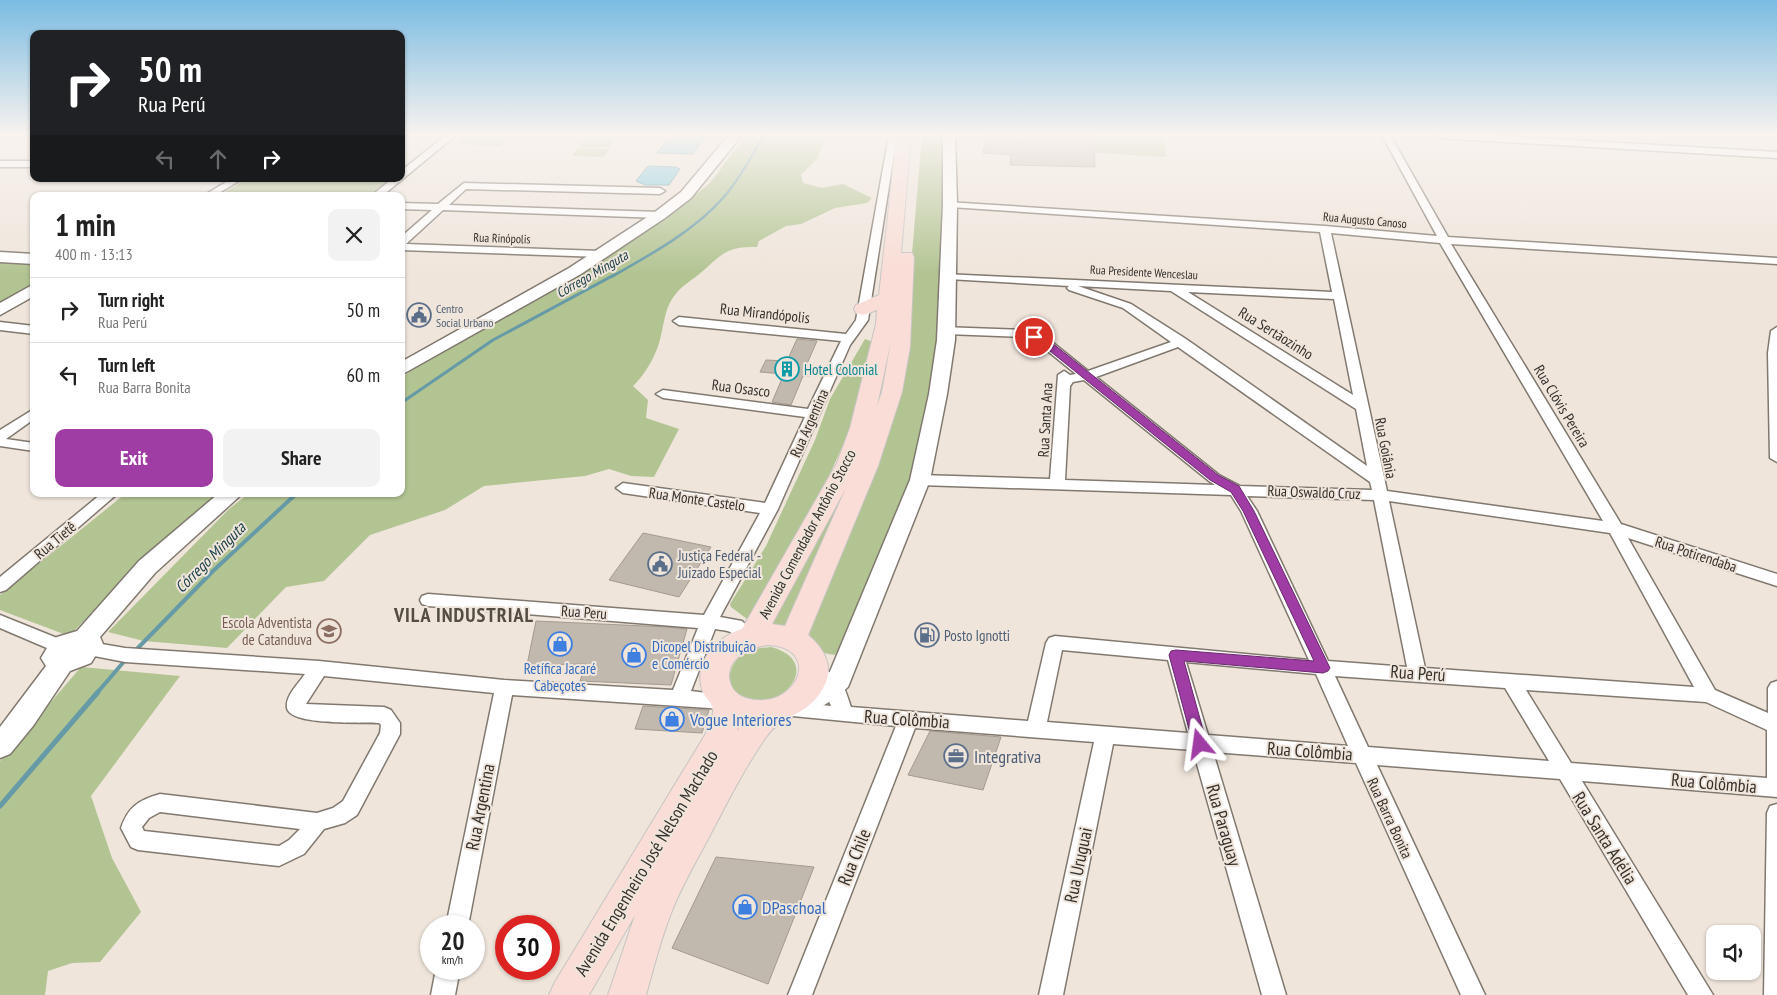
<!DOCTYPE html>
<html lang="en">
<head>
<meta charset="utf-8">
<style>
  body { margin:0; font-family:"PT Sans Narrow",sans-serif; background:#f2f2f2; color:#222; height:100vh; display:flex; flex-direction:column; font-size:19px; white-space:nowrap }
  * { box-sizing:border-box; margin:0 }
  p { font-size:16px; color:#767676 }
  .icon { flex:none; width:28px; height:28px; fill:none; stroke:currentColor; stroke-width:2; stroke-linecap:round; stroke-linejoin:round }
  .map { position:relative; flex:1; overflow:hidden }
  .panel { position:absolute; left:30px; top:192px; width:375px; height:305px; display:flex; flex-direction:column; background:#fff; border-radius:10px; box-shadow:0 1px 4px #0004 }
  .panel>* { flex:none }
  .banner { position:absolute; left:30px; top:30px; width:375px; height:152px; border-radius:10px; box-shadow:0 1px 4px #0004; background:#202124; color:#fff; overflow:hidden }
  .tools { position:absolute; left:1706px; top:925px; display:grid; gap:10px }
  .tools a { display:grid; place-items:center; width:55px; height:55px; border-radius:10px; background:#fff; box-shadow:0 1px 4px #0004; font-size:25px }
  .speed { position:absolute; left:420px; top:915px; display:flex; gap:10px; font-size:25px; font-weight:700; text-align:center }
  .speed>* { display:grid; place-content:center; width:65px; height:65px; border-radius:50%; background:#fff; box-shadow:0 1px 4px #0004; line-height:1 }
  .speed small { font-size:12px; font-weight:400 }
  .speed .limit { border:8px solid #d22; background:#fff; color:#111 }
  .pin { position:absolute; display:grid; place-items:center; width:42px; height:42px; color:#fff; margin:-21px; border:2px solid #fff; border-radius:50%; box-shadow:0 1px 5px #0007 }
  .me { position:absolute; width:55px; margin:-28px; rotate:344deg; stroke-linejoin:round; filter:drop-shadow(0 0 4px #0008) }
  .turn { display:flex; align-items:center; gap:18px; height:105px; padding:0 25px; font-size:22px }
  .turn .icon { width:65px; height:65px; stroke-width:2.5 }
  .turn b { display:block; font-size:35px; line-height:42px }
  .lanes { display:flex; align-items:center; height:48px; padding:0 25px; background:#0003; justify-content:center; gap:25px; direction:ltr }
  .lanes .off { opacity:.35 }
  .round { display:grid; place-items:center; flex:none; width:52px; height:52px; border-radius:10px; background:#f2f2f2 }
  .headline { display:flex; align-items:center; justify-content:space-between; height:85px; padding:0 25px }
  h1 { font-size:30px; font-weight:600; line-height:38px }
  .cta { display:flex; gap:10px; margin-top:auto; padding:10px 25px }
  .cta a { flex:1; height:58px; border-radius:10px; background:#a03da4; color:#fff; font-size:20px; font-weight:600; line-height:58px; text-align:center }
  .cta a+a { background:#f2f2f2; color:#222 }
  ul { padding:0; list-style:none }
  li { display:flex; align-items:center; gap:15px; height:65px; padding:0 25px; border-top:1px solid #e0e0e0 }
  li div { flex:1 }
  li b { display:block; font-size:19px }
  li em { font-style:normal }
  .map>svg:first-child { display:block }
  .green { fill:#b2c492 }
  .water { fill:#79c7da; stroke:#659aa6 }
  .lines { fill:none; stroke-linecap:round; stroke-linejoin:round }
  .stream-far3 { stroke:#659aa6; stroke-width:2.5 }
  .stream-far2 { stroke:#659aa6; stroke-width:3 }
  .stream-far1 { stroke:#659aa6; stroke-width:4 }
  .stream { stroke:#659aa6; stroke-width:5 }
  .building { fill:#c2b9ae; stroke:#a39a90 }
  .street-casing { stroke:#81796f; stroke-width:3 }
  .secondary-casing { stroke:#81796f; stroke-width:3 }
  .primary-casing { stroke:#c6c5c4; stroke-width:2 }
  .street { fill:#fff; fill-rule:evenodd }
  .secondary { fill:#fff; fill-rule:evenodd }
  .primary { fill:#f9ddd6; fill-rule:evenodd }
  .route { fill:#a03da4; stroke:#68286b }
  .labels { text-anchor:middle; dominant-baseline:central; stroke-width:4; stroke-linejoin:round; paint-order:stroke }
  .far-street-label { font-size:12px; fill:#35312d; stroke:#efe5db }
  .far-service-label { font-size:12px; fill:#4e5e75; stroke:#efe5db; text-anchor:start }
  .far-water-label { font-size:14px; font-style:italic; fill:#1c414a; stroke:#efe5db }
  .street-label { font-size:15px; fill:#35312d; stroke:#efe5db }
  .culture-label { font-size:15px; fill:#0d838f; stroke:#efe5db; text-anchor:start }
  .service-label { font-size:15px; fill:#4e5e75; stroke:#efe5db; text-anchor:start }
  .education-label { font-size:15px; fill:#785e54; stroke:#efe5db; text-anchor:end }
  .shop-label { font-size:15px; fill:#366cbe; stroke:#efe5db; text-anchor:start }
  .water-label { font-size:16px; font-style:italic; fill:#1c414a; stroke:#efe5db }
  .near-street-label { font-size:18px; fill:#35312d; stroke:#efe5db }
  .near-shop-label { font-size:18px; fill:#366cbe; stroke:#efe5db; text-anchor:start }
  .near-service-label { font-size:18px; fill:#4e5e75; stroke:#efe5db; text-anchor:start }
  .district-label { font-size:20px; font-weight:bold; letter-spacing:1px; fill:#544d44; stroke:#efe5db }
</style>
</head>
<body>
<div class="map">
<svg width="1777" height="995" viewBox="0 0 1777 995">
  <rect width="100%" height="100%" fill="#efe5db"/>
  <!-- green -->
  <path class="green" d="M 467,135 L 510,136 L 500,146 L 457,144 Z
    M 588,135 L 619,135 L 610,147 L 579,147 Z
    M 746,135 L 825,135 L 818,158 L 801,175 L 803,183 L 822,188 L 843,184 L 872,198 L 867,203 L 835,208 L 801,224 L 786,226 L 759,241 L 757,247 C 729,246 724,252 704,270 C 692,281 681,285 672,299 C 665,310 664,323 661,335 C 658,352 646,374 633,386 L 648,400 L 646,418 L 679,429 L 654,477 L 631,476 L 609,469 L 585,476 L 484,486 L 445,510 L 370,535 L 324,581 L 286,587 L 227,648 L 144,641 L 108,632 L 229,509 L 248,494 L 401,494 L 401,378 L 427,359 L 592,260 L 665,220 L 710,183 Z
    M 922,135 L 944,135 L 941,339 L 913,471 L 845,638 L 835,655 C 818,653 812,647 809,631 L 872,471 L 912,254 Z
    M 1096,135 L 1164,135 L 1166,157 L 1095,153 Z
    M 578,148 L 610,149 L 604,157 L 572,156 Z
    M 246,179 L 391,179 L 367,196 L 219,196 Z
    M 0,261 L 34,264 L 34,285 L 0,304 Z
    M 892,303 L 892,353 L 876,419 L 788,629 L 764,623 L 817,533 Z
    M 865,339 L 873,342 L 851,428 L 822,491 L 752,618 L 747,619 L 731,607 L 730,604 L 766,546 L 815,440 L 830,399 Z
    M 125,494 L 226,494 L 138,566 L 69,636 L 0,610 L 0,595 Z
    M 771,647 C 827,662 778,717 742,697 C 723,686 728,663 745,653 C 752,648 762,648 771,647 Z
    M 81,667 L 180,676 L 91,796 L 112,858 L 141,912 L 100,962 L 72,963 L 48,971 L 45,995 L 0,995 L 0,761 Z"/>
  <!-- water -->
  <path class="water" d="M 671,135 L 706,135 L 693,154 L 657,153 Z
    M 648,166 L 675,167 L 680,169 L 669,185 L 645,185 L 636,181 Z"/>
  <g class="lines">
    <!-- stream-far3 -->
    <path class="stream-far3" d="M 611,277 C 650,255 694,231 723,198 C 735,185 752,156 761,140 L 768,135"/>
    <!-- stream-far2 -->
    <path class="stream-far2" d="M 401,403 L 493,340 L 614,275"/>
    <!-- stream-far1 -->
    <path class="stream-far1" d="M 134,652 L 213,571 L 296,494
      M 97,693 L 127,658"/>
    <!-- stream -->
    <path class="stream" d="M 0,806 L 98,692"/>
  </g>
  <!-- building -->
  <path class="building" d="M 987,135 L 1094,135 L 1095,167 L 1010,165 L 1011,155 L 983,153 Z
    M 797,339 L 817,341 L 806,366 L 814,367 L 810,376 L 803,376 L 791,405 L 772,402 L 784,374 L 760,372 L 766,360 L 787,361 Z
    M 643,533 L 711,547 L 679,597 L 609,580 Z
    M 536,621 L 667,627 L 687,629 L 671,685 L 580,681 L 586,664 L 527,665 Z
    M 643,706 L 709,710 L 702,733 L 635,729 Z
    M 930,731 L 1001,737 L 983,790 L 908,775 Z
    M 716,857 L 814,867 L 768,984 L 672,948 Z"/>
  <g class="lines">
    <!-- street casing -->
    <g class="street-casing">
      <path id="street" d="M 446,135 L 456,135 L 382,196 L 371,196 L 392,179 L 401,179 L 401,171 Z
        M 889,135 L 897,135 L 868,320 L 850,345 L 778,509 L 720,617 L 742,621 L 758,637 L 755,642 C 743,645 741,638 732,633 C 728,630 720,630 715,629 L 691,691 L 731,696 L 733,701 L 731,706 L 724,709 L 512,695 L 468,926 L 446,926 L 494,693 L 324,676 L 306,704 L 384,707 L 391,710 L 400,723 L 400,734 L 357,815 L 345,823 L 324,829 L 304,854 L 279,866 L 138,850 L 131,847 L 121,828 C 128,807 139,800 160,794 L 317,813 L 333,808 L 343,801 L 380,733 L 381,725 L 379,723 C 364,722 290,726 287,708 C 285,696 299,683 305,674 L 125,662 L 84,654 L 81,649 L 84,644 L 90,642 L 125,648 L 319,661 L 504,680 L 673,690 L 698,628 L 428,606 L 422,604 L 420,600 L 422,596 L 428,594 L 704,615 L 760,513 L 623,493 L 616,488 L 623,483 L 765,503 L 805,417 L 663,398 L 656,394 L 663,390 L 808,409 L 841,341 L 679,325 L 673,321 L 679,317 L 846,334 L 856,320 ZM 160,812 L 300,829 L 289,840 L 279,846 L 144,831 L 142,827 L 149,818 Z
        M 1382,135 L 1390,135 L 1448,237 L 1777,258 L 1777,264 L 1451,244 L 1621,524 L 1777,574 L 1777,586 L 1628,538 L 1715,690 L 1768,713 L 1768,688 L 1771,683 L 1777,681 L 1777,797 L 1582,781 L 1713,995 L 1688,995 L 1560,779 L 1377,765 L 1485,995 L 1461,995 L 1356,763 L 1213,752 L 1286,995 L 1262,995 L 1193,750 L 1113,744 L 1063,995 L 1039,995 L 1094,742 L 915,728 L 812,995 L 788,995 L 896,726 L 782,715 L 780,710 L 782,705 L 789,702 L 831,706 L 819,678 L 822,673 C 840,667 846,693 851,707 L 1028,721 L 1046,643 L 1049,638 L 1055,636 L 1309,660 L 1241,511 L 1231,495 L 920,485 L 913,480 L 920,475 L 1050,479 L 1058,375 L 1064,371 L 1070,375 L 1076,374 L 1039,344 L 1022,337 L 946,334 L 942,333 L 940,330 L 942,327 L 1028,330 L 1047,338 L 1088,371 L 1171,342 L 1123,308 L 1069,290 L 1067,288 L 1069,286 L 948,279 L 942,276 L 944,274 L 1332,292 L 1320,232 L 950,207 L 945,204 L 947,202 L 1325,226 L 1437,236 ZM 1331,233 L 1440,243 L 1603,521 L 1387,491 ZM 1078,286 L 1171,291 L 1356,409 L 1367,466 L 1186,339 L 1131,304 ZM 1188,292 L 1334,299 L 1353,395 ZM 1178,347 L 1370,482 L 1372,490 L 1240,486 L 1219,475 L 1096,377 ZM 1084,380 L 1209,481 L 1215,485 L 1065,480 L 1070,386 L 1073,382 ZM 1247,496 L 1374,500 L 1407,667 L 1328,661 L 1257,511 ZM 1389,501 L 1610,533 L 1694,687 L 1425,668 ZM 1062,650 L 1168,660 L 1188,733 L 1047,722 ZM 1186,662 L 1316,674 L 1348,746 L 1208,735 ZM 1335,676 L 1505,688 L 1549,761 L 1368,747 ZM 1526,690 L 1706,702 L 1767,730 L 1767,778 L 1571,763 Z
        M 1433,135 L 1486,135 L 1777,152 L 1777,158 L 1437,138 Z
        M 0,161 L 34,161 L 34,167 L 0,167 Z
        M 231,179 L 242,179 L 214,196 L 203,196 Z
        M 464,183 L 660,188 L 665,191 L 660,194 L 466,189 L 449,205 L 660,212 L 665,215 L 660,218 L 443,210 L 406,244 L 601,251 L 606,254 L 601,257 L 401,250 L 401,237 L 432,210 L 401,209 L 401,203 L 438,204 Z
        M 0,322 L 34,326 L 34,334 L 0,330 Z
        M 1777,327 L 1777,462 L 1770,458 L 1768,353 L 1771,331 Z
        M 34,409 L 34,419 L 6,439 L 34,443 L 34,451 L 0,446 L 0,430 Z
        M 101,494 L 117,494 L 6,590 L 0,592 L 0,577 Z
        M 0,615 L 67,642 L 70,647 L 67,652 L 61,654 L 0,628 Z
        M 1777,804 L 1777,995 L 1764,995 L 1767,813 L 1770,806 Z
        M 436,969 L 460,969 L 455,995 L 431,995 Z"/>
    </g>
    <!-- secondary casing -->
    <g class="secondary-casing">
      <path id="secondary" d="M 729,135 L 742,135 L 691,198 L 665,218 L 581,274 L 401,375 L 401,362 L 569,268 L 655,212 L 681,192 Z
        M 943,135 L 955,135 L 957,204 L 955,340 L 947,394 L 930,480 L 848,687 C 830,703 804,722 779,714 L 775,706 L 779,698 L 810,689 L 829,674 L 910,480 L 929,394 L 937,340 L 943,204 Z
        M 0,252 L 34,254 L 34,264 L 0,262 Z
        M 34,284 L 34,296 L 0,315 L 0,303 Z
        M 218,494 L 242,494 L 155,573 L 100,637 L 103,644 L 91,663 L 70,671 L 33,726 L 10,754 L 0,758 L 0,727 L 46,666 L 41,658 L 50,643 L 57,637 L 77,631 L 139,561 Z"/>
    </g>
    <!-- primary casing -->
    <g class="primary-casing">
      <path id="primary" d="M 897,135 L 911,135 L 901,253 L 912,253 L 914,257 L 910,347 L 902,392 L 878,466 L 808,635 C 822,646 833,664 826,682 C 811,717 785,711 766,737 C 743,770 725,807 706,843 C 694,865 681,888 672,911 C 661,938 654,967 646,995 L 608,995 L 635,915 L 589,995 L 549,995 L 555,982 L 705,735 C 708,728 712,720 713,712 C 714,704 706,699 703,692 C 692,664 716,637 742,629 L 837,463 L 850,428 L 876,324 L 877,310 L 863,315 L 856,313 L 854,309 L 856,305 L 879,295 ZM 891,341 L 882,392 L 877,406 ZM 846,488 L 785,626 L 772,624 ZM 767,645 C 825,647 796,713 746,698 C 727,692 723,669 739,656 C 747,649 757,647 767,645 ZM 740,721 L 743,722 L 737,731 Z"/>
    </g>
    <!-- street -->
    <use href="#street" class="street"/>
    <!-- secondary -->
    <use href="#secondary" class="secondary"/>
    <!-- primary -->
    <use href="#primary" class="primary"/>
  </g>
  <!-- sky -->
  <linearGradient id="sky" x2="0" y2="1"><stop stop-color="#7bbce2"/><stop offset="0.49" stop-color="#f8f3ef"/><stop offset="1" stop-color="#f8f3ef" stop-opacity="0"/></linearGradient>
  <rect width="1777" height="275" fill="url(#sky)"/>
  <!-- route -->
  <path class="route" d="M 1034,334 L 1047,339 L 1218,475 L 1239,486 L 1254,511 L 1330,668 L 1328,671 L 1323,673 L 1184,661 L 1207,744 L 1205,748 L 1200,750 L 1195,748 L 1193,744 L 1169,655 L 1171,651 L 1176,650 L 1314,661 L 1243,511 L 1231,492 L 1210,480 L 1040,343 L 1029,337 Z"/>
  <!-- icons -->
  <defs>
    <g id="civic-ring" transform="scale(1.25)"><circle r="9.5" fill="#efe5db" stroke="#5c6f8a" stroke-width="1.5"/><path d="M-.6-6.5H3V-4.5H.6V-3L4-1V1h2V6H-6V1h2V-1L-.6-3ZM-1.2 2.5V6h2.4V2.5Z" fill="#5c6f8a"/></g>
    <g id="building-ring" transform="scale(1.25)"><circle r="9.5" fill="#efe5db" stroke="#0f9aa8" stroke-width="1.5"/><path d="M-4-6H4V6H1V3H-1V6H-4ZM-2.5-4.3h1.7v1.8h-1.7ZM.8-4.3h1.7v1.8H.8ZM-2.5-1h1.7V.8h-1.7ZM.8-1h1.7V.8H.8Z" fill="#0f9aa8"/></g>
    <g id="school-ring" transform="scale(1.25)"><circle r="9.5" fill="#efe5db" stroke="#8d6e63" stroke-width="1.5"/><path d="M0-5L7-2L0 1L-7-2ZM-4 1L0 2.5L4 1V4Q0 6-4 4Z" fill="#8d6e63"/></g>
    <g id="fuel-ring" transform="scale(1.25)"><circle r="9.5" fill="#efe5db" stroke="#5c6f8a" stroke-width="1.5"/><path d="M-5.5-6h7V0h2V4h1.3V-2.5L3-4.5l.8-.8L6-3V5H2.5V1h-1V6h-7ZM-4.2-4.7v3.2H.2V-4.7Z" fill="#5c6f8a"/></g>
    <g id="shop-ring" transform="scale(1.25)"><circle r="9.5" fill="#efe5db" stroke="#3f7fe0" stroke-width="1.5"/><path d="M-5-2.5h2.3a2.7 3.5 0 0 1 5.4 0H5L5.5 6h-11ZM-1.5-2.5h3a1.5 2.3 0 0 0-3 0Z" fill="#3f7fe0"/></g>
    <g id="office-ring" transform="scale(1.25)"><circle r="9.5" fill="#efe5db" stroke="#5c6f8a" stroke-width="1.5"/><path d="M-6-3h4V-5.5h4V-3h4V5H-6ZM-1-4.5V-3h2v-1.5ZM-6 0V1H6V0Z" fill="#5c6f8a"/></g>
  </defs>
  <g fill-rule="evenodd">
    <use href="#civic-ring" x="419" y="315"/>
    <use href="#building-ring" x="787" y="369"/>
    <use href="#civic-ring" x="660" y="564"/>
    <use href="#school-ring" x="329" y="631"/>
    <use href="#fuel-ring" x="927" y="635"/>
    <use href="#shop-ring" x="560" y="644"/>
    <use href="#shop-ring" x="634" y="655"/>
    <use href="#shop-ring" x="672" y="719"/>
    <use href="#office-ring" x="956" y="756"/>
    <use href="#shop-ring" x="745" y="907"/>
  </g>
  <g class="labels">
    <!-- far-street labels -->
    <g class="far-street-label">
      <text transform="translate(1365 220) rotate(5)">Rua Augusto Canoso</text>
      <text transform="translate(502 238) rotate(2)">Rua Rinópolis</text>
      <text transform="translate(1144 272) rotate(3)">Rua Presidente Wenceslau</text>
    </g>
    <!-- far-service labels -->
    <g class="far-service-label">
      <text x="436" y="308">Centro<tspan x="436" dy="14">Social Urbano</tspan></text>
    </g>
    <!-- far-water labels -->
    <g class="far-water-label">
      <text transform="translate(592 274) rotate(-30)">Córrego Minguta</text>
    </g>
    <!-- street labels -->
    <g class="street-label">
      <text transform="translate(765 313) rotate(6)">Rua Mirandópolis</text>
      <text transform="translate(1276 333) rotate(32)">Rua Sertãozinho</text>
      <text transform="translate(741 388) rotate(7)">Rua Osasco</text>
      <text transform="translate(1562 406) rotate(59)">Rua Clóvis Pereira</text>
      <text transform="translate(1045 420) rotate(-87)">Rua Santa Ana</text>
      <text transform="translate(809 423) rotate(-66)">Rua Argentina</text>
      <text transform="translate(1386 448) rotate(79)">Rua Goiânia</text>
      <text transform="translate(1314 492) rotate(2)">Rua Oswaldo Cruz</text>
      <text transform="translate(697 499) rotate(8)">Rua Monte Castelo</text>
      <text transform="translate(807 534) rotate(-62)">Avenida Comendador Antônio Stocco</text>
      <text transform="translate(55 540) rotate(-40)">Rua Tietê</text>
      <text transform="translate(1696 554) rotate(18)">Rua Potirendaba</text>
      <text transform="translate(584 612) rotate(4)">Rua Peru</text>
      <text transform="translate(1390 818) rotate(65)">Rua Barra Bonita</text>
    </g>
    <!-- culture labels -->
    <g class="culture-label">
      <text x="804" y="369">Hotel Colonial</text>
    </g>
    <!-- service labels -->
    <g class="service-label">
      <text x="678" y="555">Justiça Federal -<tspan x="678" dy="17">Juizado Especial</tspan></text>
      <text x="944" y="635">Posto Ignotti</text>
    </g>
    <!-- education labels -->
    <g class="education-label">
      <text x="312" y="622">Escola Adventista<tspan x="312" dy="17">de Catanduva</tspan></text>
    </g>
    <!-- shop labels -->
    <g class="shop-label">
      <text x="652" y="646">Dicopel Distribuição<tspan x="652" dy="17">e Comércio</tspan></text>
      <text x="560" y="668" text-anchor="middle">Retífica Jacaré<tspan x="560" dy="17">Cabeçotes</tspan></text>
    </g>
    <!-- water labels -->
    <g class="water-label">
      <text transform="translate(210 557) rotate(-45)">Córrego Minguta</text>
    </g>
    <!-- near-street labels -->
    <g class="near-street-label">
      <text transform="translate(1418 673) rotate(4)">Rua Perú</text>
      <text transform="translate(907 719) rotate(4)">Rua Colômbia</text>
      <text transform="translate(1310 751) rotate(4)">Rua Colômbia</text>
      <text transform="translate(1714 783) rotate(5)">Rua Colômbia</text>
      <text transform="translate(480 807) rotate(-79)">Rua Argentina</text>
      <text transform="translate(1224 825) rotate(74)">Rua Paraguay</text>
      <text transform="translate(1605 838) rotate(58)">Rua Santa Adélia</text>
      <text transform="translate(854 857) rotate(-68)">Rua Chile</text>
      <text transform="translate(646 863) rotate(-59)">Avenida Engenheiro José Nelson Machado</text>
      <text transform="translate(1078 865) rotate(-78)">Rua Uruguai</text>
    </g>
    <!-- near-shop labels -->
    <g class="near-shop-label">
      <text x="690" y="719">Vogue Interiores</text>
      <text x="762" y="907">DPaschoal</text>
    </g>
    <!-- near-service labels -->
    <g class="near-service-label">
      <text x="974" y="756">Integrativa</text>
    </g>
    <!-- district labels -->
    <g class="district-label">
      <text x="464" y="615">VILA INDUSTRIAL</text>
    </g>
  </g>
</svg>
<div class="tools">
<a><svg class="icon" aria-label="sound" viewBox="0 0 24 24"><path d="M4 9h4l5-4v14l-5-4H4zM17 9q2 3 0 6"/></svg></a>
</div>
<div class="speed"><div>20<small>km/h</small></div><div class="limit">30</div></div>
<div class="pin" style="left:1034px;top:337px;background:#d93025"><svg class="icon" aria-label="arrive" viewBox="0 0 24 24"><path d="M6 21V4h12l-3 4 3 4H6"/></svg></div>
<svg class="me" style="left:1200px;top:744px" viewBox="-20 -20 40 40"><path d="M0-17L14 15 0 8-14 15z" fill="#a03da4" stroke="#fff" stroke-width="4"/></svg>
<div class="banner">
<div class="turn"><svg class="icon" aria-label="right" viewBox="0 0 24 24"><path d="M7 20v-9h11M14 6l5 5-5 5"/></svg><div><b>50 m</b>Rua Perú</div></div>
<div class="lanes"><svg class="icon off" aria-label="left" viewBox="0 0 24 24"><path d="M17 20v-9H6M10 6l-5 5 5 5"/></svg><svg class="icon off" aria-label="ahead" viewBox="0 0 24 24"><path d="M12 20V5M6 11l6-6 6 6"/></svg><svg class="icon" aria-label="right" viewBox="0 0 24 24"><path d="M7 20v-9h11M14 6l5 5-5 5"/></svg></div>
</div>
<section class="panel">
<div class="headline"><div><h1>1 min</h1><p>400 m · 13:13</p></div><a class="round"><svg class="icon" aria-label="close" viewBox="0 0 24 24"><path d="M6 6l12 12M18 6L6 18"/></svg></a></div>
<ul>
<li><svg class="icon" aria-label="right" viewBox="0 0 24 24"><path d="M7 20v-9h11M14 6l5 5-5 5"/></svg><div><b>Turn right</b><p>Rua Perú</p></div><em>50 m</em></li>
<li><svg class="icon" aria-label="left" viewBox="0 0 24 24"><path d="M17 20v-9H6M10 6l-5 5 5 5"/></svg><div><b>Turn left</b><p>Rua Barra Bonita</p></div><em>60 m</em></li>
</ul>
<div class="cta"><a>Exit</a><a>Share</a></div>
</section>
</div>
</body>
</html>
